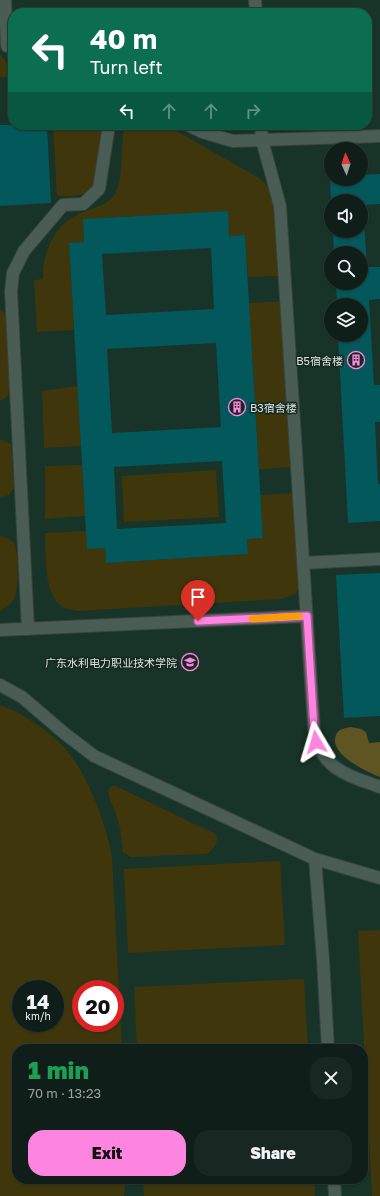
<!DOCTYPE html>
<html lang="en">
<head>
<meta charset="utf-8">
<style>
  body { margin:0; font-family:"Golos Text","Noto Sans SC",sans-serif; background:#192722; color:#f1f3f6; height:100vh; display:flex; flex-direction:column; font-size:15px; white-space:nowrap }
  * { box-sizing:border-box; margin:0 }
  p { font-size:13px; color:#9ca2a2 }
  .icon { flex:none; width:22px; height:22px; fill:none; stroke:currentColor; stroke-width:2; stroke-linecap:round; stroke-linejoin:round }
  .map { position:relative; flex:1; overflow:hidden }
  .details { position:absolute; left:12px; top:1044px; width:356px; height:140px; display:flex; flex-direction:column; background:#101e19; border-radius:16px; box-shadow:0 1px 3px #0004,0 0 0 1px #303c38 }
  .details>* { flex:none }
  .banner { position:absolute; left:8px; top:8px; width:364px; height:122px; border-radius:16px; box-shadow:0 1px 3px #0004,0 0 0 1px #303c38; background:#0b6e4f; color:#fff; overflow:hidden }
  .needle { width:26px; rotate:357deg }
  .controls { position:absolute; left:324px; top:142px; display:grid; gap:8px }
  .controls a { display:grid; place-items:center; width:44px; height:44px; border-radius:50%; background:#101e19; box-shadow:0 1px 3px #0004,0 0 0 1px #303c38; font-size:20px }
  .speed { position:absolute; left:12px; top:980px; display:flex; gap:8px; font-size:20px; font-weight:700; text-align:center }
  .speed>* { display:grid; place-content:center; width:52px; height:52px; border-radius:50%; background:#101e19; box-shadow:0 1px 3px #0004,0 0 0 1px #303c38; line-height:1 }
  .speed small { font-size:10px; font-weight:400 }
  .speed .limit { border:6px solid #d22; background:#fff; color:#111 }
  .pin { position:absolute; display:grid; place-items:center; width:34px; height:34px; color:#fff; margin:-41px -17px; border-radius:50% 50% 50% 0; rotate:-45deg; box-shadow:0 0 4px #0007 }
  .pin .icon { rotate:45deg }
  .me { position:absolute; width:44px; margin:-22px; rotate:353deg; stroke-linejoin:round; filter:drop-shadow(0 0 3px #0008) }
  .turn { display:flex; align-items:center; gap:14px; height:84px; padding:0 16px; font-size:18px }
  .turn .icon { width:52px; height:52px; stroke-width:2.5 }
  .turn b { display:block; font-size:28px; line-height:34px }
  .lanes { display:flex; align-items:center; height:38px; padding:0 16px; background:#0003; justify-content:center; gap:20px; direction:ltr }
  .lanes .off { opacity:.35 }
  .round { display:grid; place-items:center; flex:none; width:42px; height:42px; border-radius:16px; background:#192722 }
  .head { display:flex; align-items:center; justify-content:space-between; height:68px; padding:0 16px }
  h1 { font-size:24px; font-weight:800; line-height:30px; color:#1e9e55 }
  .primary-button { display:flex; gap:8px; margin-top:auto; padding:8px 16px }
  .primary-button a { flex:1; height:46px; border-radius:16px; background:#fe85df; color:#111; font-size:16px; font-weight:800; line-height:46px; text-align:center }
  .primary-button a+a { background:#192722; color:#f1f3f6 }
  .map>svg:first-child { display:block }
  .built { fill:#183328; fill-rule:evenodd }
  .green { fill:#3f370b; fill-rule:evenodd }
  .forest { fill:#5f5523 }
  .building { fill:#03585c; fill-rule:evenodd }
  .lines { fill:none; stroke-linecap:round; stroke-linejoin:round }
  .lane-casing { stroke:#36443d; stroke-width:14 }
  .lane { stroke:#495d54; stroke-width:12 }
  .route-casing { stroke:#a55691; stroke-width:10 }
  .route { stroke:#fe85df; stroke-width:7 }
  .slow { stroke:#f59e0b; stroke-width:7 }
  .labels { text-anchor:middle; dominant-baseline:central; stroke-width:3; stroke-linejoin:round; paint-order:stroke }
  .poi-label { font-size:11px; fill:#dae5e0; stroke:#162821; text-anchor:end }
</style>
</head>
<body>
<div class="map">
<svg width="380" height="1196" viewBox="0 0 380 1196">
  <rect width="100%" height="100%" fill="#162821"/>
  <!-- built -->
  <path class="built" d="M 0,0 L 380,0 L 380,1196 L 0,1196 ZM 13,13 L 367,13 L 367,125 L 13,125 ZM 331,149 L 361,149 L 361,179 L 331,179 ZM 331,201 L 361,201 L 361,231 L 331,231 ZM 331,253 L 361,253 L 361,283 L 331,283 ZM 331,305 L 361,305 L 361,335 L 331,335 ZM 21,989 L 55,989 L 55,1023 L 21,1023 ZM 81,989 L 115,989 L 115,1023 L 81,1023 ZM 17,1049 L 363,1049 L 363,1179 L 17,1179 Z"/>
  <!-- green -->
  <path class="green" d="M 0,55 C 8,60 7,68 8,77 L 0,77 Z
    M 53,125 L 104,125 C 103,146 106,186 82,194 C 74,197 65,196 57,196 Z
    M 124,125 L 166,125 L 259,178 C 262,181 267,185 269,189 C 278,204 277,257 278,276 L 248,277 L 245,235 L 229,236 L 227,211 L 83,219 L 84,242 L 69,243 L 74,330 L 37,332 L 34,280 L 43,279 C 42,256 53,227 75,216 C 95,205 115,208 120,179 Z
    M 287,301 L 296,467 L 259,469 L 249,303 Z
    M 0,309 L 6,314 L 7,319 L 10,389 L 7,397 L 0,401 Z
    M 78,386 L 81,446 L 44,448 L 42,391 Z
    M 0,439 L 11,444 L 14,488 L 9,495 L 0,497 Z
    M 82,465 L 85,516 L 45,519 L 45,466 Z
    M 216,470 L 219,517 L 124,522 L 122,476 Z
    M 298,493 L 299,589 L 295,594 L 281,599 L 78,611 C 73,610 67,609 63,607 C 43,596 46,553 45,533 L 86,531 L 105,548 L 106,563 L 248,554 L 247,539 L 263,538 L 260,495 Z
    M 0,536 C 5,537 10,539 14,543 C 19,551 19,590 14,599 C 11,604 6,608 0,611 Z
    M 0,705 C 21,712 49,731 64,747 C 87,773 106,822 112,857 L 122,1049 L 17,1049 L 17,1179 L 126,1179 L 124,1196 L 0,1196 ZM 21,989 L 55,989 L 55,1023 L 21,1023 ZM 81,989 L 115,989 L 115,1023 L 81,1023 Z
    M 112,786 L 116,786 L 215,834 L 217,838 C 217,845 212,851 206,854 L 131,857 L 123,852 L 120,828 L 116,814 L 109,797 L 109,789 Z
    M 280,861 L 285,945 L 128,953 L 124,869 Z
    M 380,930 L 380,1196 L 372,1196 L 358,931 Z
    M 304,979 L 308,1049 L 137,1049 L 134,987 Z
    M 143,1179 L 314,1179 L 315,1196 L 144,1196 Z"/>
  <!-- forest -->
  <path class="forest" d="M 351,727 L 361,729 L 366,732 L 369,743 L 380,742 L 380,777 C 367,772 328,754 336,735 C 338,729 345,728 351,727 Z"/>
  <!-- building -->
  <path class="building" d="M 0,125 L 47,125 L 51,203 L 0,206 Z
    M 380,174 L 380,204 L 363,205 L 367,267 L 380,267 L 380,299 L 369,300 L 374,385 L 380,385 L 380,422 L 375,422 L 378,484 L 380,484 L 380,521 L 348,523 L 338,335 L 361,335 L 361,305 L 337,305 L 336,283 L 361,283 L 361,253 L 334,253 L 333,231 L 361,231 L 361,201 L 331,201 L 330,177 L 331,177 L 331,179 L 361,179 L 361,175 Z
    M 228,211 L 229,236 L 245,235 L 263,538 L 247,539 L 248,554 L 106,563 L 105,548 L 87,549 L 69,243 L 84,242 L 83,219 ZM 211,248 L 214,309 L 106,315 L 102,254 ZM 216,343 L 221,427 L 112,433 L 107,349 ZM 222,461 L 226,523 L 117,529 L 114,467 Z
    M 380,573 L 380,716 L 344,718 L 336,575 Z"/>
  <g class="lines">
    <!-- lane casing -->
    <g class="lane-casing">
      <path id="lane" d="M 5,0 L 7,46
        M 255,0 L 256,13
        M 188,125 L 202,132 L 233,141 L 380,136
        M 261,125 L 262,140 L 280,206 L 314,729 C 320,769 347,775 380,787
        M 303,563 L 380,559
        M 28,629 L 11,291 L 13,273 L 24,251 L 63,205 L 83,204 L 99,189 L 109,125
        M 0,630 L 307,616
        M 0,685 L 22,697 L 64,733 L 94,756 L 315,859 L 380,878
        M 315,859 L 323,960 L 328,1049
        M 334,1179 L 335,1196"/>
    </g>
    <!-- lane -->
    <use href="#lane" class="lane"/>
  </g>
  <g class="lines">
    <!-- route casing -->
    <g class="route-casing">
      <path id="route" d="M 198,621 L 307,616 L 314,729 L 316,742"/>
    </g>
    <!-- route -->
    <use href="#route" class="route"/>
    <!-- slow -->
    <path class="slow" d="M 252,619 L 299,616"/>
  </g>
  <!-- icons -->
  <defs>
    <g id="building-ring" transform="scale(0.9)"><circle r="9.5" fill="#162821" stroke="#fe85df" stroke-width="1.5"/><path d="M-4-6H4V6H1V3H-1V6H-4ZM-2.5-4.3h1.7v1.8h-1.7ZM.8-4.3h1.7v1.8H.8ZM-2.5-1h1.7V.8h-1.7ZM.8-1h1.7V.8H.8Z" fill="#fe85df"/></g>
    <g id="university-ring" transform="scale(0.9)"><circle r="9.5" fill="#162821" stroke="#fe85df" stroke-width="1.5"/><path d="M0-5L7-2L0 1L-7-2ZM-4 1L0 2.5L4 1V4Q0 6-4 4Z" fill="#fe85df"/></g>
  </defs>
  <g fill-rule="evenodd">
    <use href="#building-ring" x="356" y="360"/>
    <use href="#building-ring" x="237" y="407"/>
    <use href="#university-ring" x="190" y="662"/>
  </g>
  <g class="labels">
    <!-- poi labels -->
    <g class="poi-label">
      <text x="343" y="360">B5宿舍楼</text>
      <text x="250" y="407" text-anchor="start">B3宿舍楼</text>
      <text x="177" y="662">广东水利电力职业技术学院</text>
    </g>
  </g>
</svg>
<div class="controls">
<a><svg class="needle" viewBox="-14 -14 28 28"><path d="M0-13l5 13h-10z" fill="#e53935"/><path d="M0 13l5-13h-10z" fill="#9ca2a2"/></svg></a>
<a><svg class="icon" aria-label="sound" viewBox="0 0 24 24"><path d="M4 9h4l5-4v14l-5-4H4zM17 9q2 3 0 6"/></svg></a>
<a><svg class="icon" aria-label="search" viewBox="0 0 24 24"><circle cx="10" cy="10" r="6"/><path d="M15 15l6 6"/></svg></a>
<a><svg class="icon" aria-label="layers" viewBox="0 0 24 24"><path d="M12 4l9 5-9 5-9-5zM3 14l9 5 9-5"/></svg></a>
</div>
<div class="speed"><div>14<small>km/h</small></div><div class="limit">20</div></div>
<div class="pin" style="left:198px;top:621px;background:#d93025"><svg class="icon" aria-label="arrive" viewBox="0 0 24 24"><path d="M6 21V4h12l-3 4 3 4H6"/></svg></div>
<svg class="me" style="left:316px;top:742px" viewBox="-20 -20 40 40"><path d="M0-17L14 15 0 8-14 15z" fill="#fe85df" stroke="#fff" stroke-width="4"/></svg>
<div class="banner">
<div class="turn"><svg class="icon" aria-label="left" viewBox="0 0 24 24"><path d="M17 20v-9H6M10 6l-5 5 5 5"/></svg><div><b>40 m</b>Turn left</div></div>
<div class="lanes"><svg class="icon" aria-label="left" viewBox="0 0 24 24"><path d="M17 20v-9H6M10 6l-5 5 5 5"/></svg><svg class="icon off" aria-label="ahead" viewBox="0 0 24 24"><path d="M12 20V5M6 11l6-6 6 6"/></svg><svg class="icon off" aria-label="ahead" viewBox="0 0 24 24"><path d="M12 20V5M6 11l6-6 6 6"/></svg><svg class="icon off" aria-label="right" viewBox="0 0 24 24"><path d="M7 20v-9h11M14 6l5 5-5 5"/></svg></div>
</div>
<section class="details">
<div class="head"><div><h1>1 min</h1><p>70 m · 13:23</p></div><a class="round"><svg class="icon" aria-label="close" viewBox="0 0 24 24"><path d="M6 6l12 12M18 6L6 18"/></svg></a></div>
<div class="primary-button"><a>Exit</a><a>Share</a></div>
</section>
</div>
</body>
</html>
